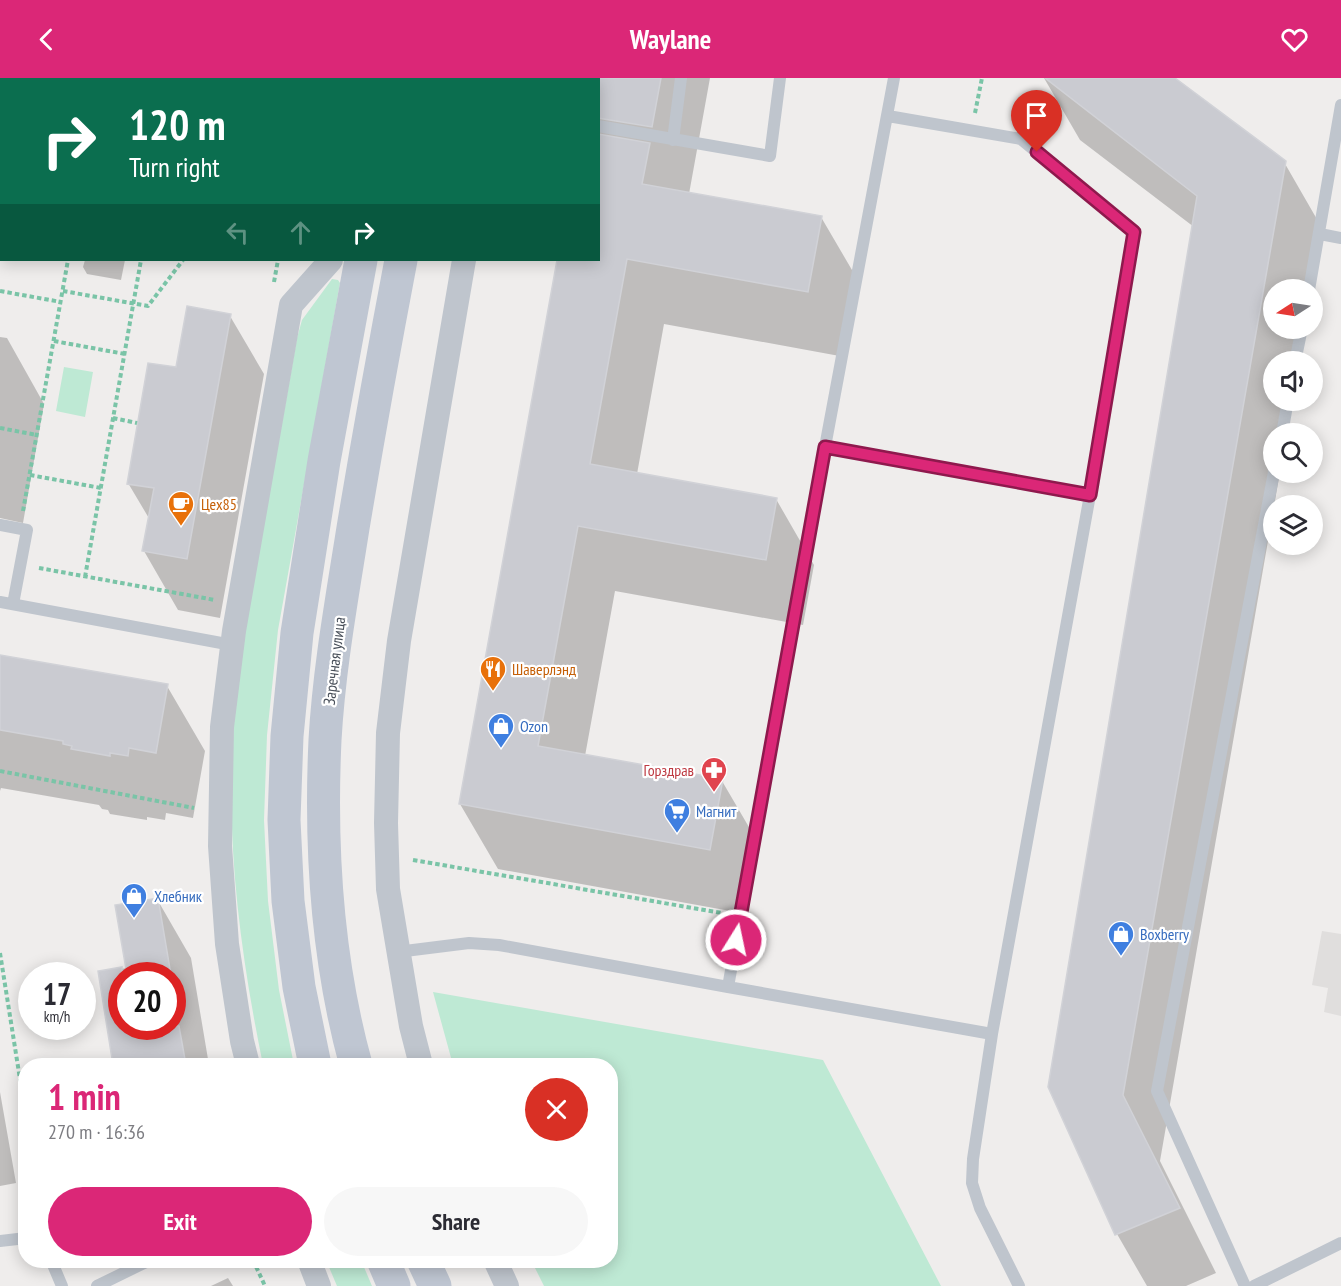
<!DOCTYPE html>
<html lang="en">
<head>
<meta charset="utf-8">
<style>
  body { margin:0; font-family:"PT Sans Narrow",sans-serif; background:#f7f7f7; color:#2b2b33; height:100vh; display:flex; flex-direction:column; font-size:22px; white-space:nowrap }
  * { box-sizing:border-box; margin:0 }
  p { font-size:20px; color:#7c7c81 }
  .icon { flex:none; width:33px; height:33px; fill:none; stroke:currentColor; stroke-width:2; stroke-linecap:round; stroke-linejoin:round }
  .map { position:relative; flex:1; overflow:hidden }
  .sheet { position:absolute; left:18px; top:980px; width:600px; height:210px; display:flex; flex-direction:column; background:#fff; border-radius:24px; box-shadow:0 3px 15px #0003 }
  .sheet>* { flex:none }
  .top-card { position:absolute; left:0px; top:0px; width:600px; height:183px; box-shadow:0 3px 15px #0003; background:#0b6e4f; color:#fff; overflow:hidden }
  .needle { width:39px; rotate:258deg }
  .buttons { position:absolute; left:1263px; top:201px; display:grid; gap:12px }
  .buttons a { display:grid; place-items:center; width:60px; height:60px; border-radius:50%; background:#fff; box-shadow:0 3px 15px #0003; font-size:30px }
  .speed { position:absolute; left:18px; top:884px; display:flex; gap:12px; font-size:30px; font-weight:700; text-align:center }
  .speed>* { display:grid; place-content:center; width:78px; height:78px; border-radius:50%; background:#fff; box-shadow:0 3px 15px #0003; line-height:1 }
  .speed small { font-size:15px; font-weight:400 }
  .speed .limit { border:9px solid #d22; background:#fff; color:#111 }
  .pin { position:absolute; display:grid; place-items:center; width:51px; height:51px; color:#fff; margin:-62px -26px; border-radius:50% 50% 50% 0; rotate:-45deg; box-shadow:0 0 6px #0007 }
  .pin .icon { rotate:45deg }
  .me { position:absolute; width:66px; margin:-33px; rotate:10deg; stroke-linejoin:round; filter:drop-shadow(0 0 4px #0008) }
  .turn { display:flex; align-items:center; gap:21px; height:126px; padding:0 30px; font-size:27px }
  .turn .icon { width:78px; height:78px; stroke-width:2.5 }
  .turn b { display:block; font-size:42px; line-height:51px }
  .lanes { display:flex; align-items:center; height:57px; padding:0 30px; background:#0003; justify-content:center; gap:30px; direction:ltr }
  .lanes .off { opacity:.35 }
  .round { display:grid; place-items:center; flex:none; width:63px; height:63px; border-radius:32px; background:#f7f7f7 }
  .overview { display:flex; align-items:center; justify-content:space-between; height:102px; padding:0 30px }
  h1 { font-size:36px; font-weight:800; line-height:45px; color:#db2777 }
  .button { display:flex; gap:12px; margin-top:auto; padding:12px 30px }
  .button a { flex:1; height:69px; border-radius:36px; background:#db2777; color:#fff; font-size:24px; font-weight:800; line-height:69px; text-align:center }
  .button a+a { background:#f7f7f7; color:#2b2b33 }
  header { display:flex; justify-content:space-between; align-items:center; height:78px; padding:0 30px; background:#db2777; color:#fff; font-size:27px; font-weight:800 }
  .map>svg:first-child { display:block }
  .education { fill:#e0dedd }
  .green { fill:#bee9d4 }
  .shadow { fill:#0003; fill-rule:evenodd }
  .building { fill:#cacbd1; stroke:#d1d2d7; stroke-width:1.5 }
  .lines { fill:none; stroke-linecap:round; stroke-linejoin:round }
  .path { stroke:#7ac4a7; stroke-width:4; stroke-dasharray:4.5 3; stroke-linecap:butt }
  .lane { stroke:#bfc5cd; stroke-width:12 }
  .street { stroke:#bfc5cd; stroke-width:24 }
  .secondary { stroke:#bfc6d2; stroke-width:33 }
  .route-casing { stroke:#8e194d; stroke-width:15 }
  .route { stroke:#db2777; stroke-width:10 }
  .labels { text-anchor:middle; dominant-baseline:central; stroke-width:4.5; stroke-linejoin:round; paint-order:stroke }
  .food-label { font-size:16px; fill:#c56008; stroke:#fff; text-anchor:start }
  .street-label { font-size:16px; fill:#474e58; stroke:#fff }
  .shop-label { font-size:16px; fill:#366cbe; stroke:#fff; text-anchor:start }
  .health-label { font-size:16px; fill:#be3a42; stroke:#fff; text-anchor:end }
</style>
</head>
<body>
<header><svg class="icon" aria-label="back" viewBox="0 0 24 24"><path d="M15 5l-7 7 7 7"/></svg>Waylane<svg class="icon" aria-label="heart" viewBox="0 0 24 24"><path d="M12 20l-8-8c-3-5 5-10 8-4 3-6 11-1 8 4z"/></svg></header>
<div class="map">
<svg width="1341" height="1208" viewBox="0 0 1341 1208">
  <rect width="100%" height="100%" fill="#efedec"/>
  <!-- education -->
  <path class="education" d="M 1322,853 L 1341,856 L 1341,938 L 1324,934 L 1328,910 L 1312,907 Z"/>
  <!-- green -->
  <path class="green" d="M 332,201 L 338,202 L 340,205 L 278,552 L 267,657 L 264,742 L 268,823 L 279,912 L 294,987 L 263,987 C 241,879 226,769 233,658 C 238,588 250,520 263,452 C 274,388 286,324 297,260 L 302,242 Z
    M 64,289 L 93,294 L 85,339 L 56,333 Z
    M 433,914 L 823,982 L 941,1208 L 544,1208 L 531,1182 L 610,1182 L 610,987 L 453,987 Z
    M 326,1182 L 361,1182 L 372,1208 L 337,1208 Z"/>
  <!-- shadow -->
  <path class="shadow" d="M 0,0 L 57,2 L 2,2 L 2,101 Z
    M 591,0 L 710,0 L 689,116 L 821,139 L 859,204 L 845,279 L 664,246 L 637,396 L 776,421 L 814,487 L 803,547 L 615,513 L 585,678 L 722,703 L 760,768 L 747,836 L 498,791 L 460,726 L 558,182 L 598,182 L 598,2 L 590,2 Z
    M 1044,0 L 1172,0 L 1284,84 L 1322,150 L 1311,212 L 1274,212 L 1274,250 L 1305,250 L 1299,284 L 1274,284 L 1274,322 L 1292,322 L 1286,356 L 1274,356 L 1274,394 L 1280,394 L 1160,1083 L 1216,1195 L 1186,1208 L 1147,1208 L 1117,1156 L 1050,1009 L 1194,149 L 1080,62 Z
    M 85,182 L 125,182 L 121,202 L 87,196 L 83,189 Z
    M 230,238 L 264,296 L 220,540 L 178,532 L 144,473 L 150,442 L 128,405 L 177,291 Z
    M 0,259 L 7,260 L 44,326 L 23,445 L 0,440 Z
    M 0,578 L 167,608 L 205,673 L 193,740 L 166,735 L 165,742 L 147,739 L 147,742 L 110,736 L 108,732 L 102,731 L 99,727 L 1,710 L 0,713 Z
    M 157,821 L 191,880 L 209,987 L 115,987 L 99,895 L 127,890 ZM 122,897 L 172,897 L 172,948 L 122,948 Z
    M 0,1014 L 16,1105 L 0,1108 Z
    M 228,1200 L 233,1208 L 211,1208 Z"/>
  <!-- building -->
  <path class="building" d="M 598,0 L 661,0 L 652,49 L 598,40 Z
    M 1045,0 L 1175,0 L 1286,83 L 1123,1017 L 1180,1130 L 1115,1157 L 1048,1009 L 1197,118 Z
    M 598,56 L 650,65 L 642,106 L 822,138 L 808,214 L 627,181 L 590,386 L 777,420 L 766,482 L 578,448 L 538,668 L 723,701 L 710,772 L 459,726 L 557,182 L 598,182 Z
    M 187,228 L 231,236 L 187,481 L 142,473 L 154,410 L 127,406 L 148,285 L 176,289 Z
    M 0,577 L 168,606 L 156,675 L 129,670 L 128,678 L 110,675 L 110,678 L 71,671 L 72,668 L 63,666 L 63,663 L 0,652 Z
    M 158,820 L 171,897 L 127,897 L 115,827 Z
    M 122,889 L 122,948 L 179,948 L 186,987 L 113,987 L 98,893 Z"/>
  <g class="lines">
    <!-- path -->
    <path class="path" d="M 311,2 L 312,0
      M 975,35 L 982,0
      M 0,93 L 2,94
      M 274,204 L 278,182
      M 0,213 L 61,224
      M 63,213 L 148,228 L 183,182
      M 54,263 L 125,276
      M 113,340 L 137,345
      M 0,350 L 37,357
      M 30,397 L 101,410
      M 23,433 L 68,182
      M 39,490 L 215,522
      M 85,499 L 141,182
      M 0,693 L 194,730
      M 413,782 L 722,835
      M 0,875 L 26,1039
      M 253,1182 L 265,1208"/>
    <!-- lane -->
    <path class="lane" d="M 497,2 L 497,0
      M 888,38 L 1021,61 L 1134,154 L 1090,417 L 992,956
      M 598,48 L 770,78 L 780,0
      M 673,62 L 681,0
      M 1320,156 L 1341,160
      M 1309,212 L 1341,27
      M 1295,284 L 1302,250
      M 1282,356 L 1288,322
      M 825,369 L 1090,417
      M 0,447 L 27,452 L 13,526
      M 0,524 L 232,567
      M 397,874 L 469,865 L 499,867 L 728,909 L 825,369 L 894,0
      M 728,909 L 992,956 L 973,1081 L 972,1105 L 980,1130 L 1019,1208
      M 0,1163 L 26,1160
      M 51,1182 L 62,1208
      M 97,1208 L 150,1182
      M 1245,1208 L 1157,1013 L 1274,394
      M 1254,1208 L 1341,1165"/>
    <!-- street -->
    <path class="street" d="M 248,987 L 242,963 L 227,866 L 220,768 L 222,649 L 234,553 L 291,227 L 331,182
      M 421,987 L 411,948 L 388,811 L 386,745 L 388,655 L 399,563 L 464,182
      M 309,1182 L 319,1208
      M 495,1182 L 507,1208"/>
    <!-- secondary -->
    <path class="secondary" d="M 391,2 L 391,0
      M 440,2 L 441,0
      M 315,987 L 299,909 L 288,823 L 284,742 L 287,658 L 297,555 L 324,383 L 361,182
      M 356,987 C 327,882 320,770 325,662 C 329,591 342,520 353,450 C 368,360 384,271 401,182
      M 383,1182 L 394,1208
      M 423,1182 L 435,1208"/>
  </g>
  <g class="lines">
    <!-- route casing -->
    <g class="route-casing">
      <path id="route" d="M 736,862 L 825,369 L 1090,417 L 1134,154 L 1037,74"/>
    </g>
    <!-- route -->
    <use href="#route" class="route"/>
  </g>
  <!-- icons -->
  <defs>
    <g id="cafe-pin" transform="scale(1.35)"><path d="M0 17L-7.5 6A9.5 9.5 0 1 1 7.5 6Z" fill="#e8710a" stroke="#fff"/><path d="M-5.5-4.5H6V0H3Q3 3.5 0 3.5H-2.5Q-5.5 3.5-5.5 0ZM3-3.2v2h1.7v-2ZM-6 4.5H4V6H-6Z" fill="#fff"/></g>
    <g id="restaurant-pin" transform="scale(1.35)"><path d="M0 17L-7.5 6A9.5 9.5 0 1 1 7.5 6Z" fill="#e8710a" stroke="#fff"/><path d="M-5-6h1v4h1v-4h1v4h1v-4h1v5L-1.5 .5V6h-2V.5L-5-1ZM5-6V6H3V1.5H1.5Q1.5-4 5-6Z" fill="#fff"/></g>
    <g id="shop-pin" transform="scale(1.35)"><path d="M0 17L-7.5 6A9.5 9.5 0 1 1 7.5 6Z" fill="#3f7fe0" stroke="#fff"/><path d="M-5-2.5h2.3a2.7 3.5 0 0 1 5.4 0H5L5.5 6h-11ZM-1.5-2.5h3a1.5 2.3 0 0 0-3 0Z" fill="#fff"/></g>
    <g id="pharmacy-pin" transform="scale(1.35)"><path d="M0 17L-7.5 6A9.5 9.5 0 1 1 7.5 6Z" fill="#e0444e" stroke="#fff"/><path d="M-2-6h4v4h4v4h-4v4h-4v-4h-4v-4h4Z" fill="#fff"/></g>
    <g id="supermarket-pin" transform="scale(1.35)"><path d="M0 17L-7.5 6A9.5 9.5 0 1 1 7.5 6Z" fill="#3f7fe0" stroke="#fff"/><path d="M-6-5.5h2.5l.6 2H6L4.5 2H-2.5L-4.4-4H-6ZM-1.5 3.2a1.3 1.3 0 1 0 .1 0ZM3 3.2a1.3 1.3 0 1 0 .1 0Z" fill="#fff"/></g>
  </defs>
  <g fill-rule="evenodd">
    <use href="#cafe-pin" x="181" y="426"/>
    <use href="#restaurant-pin" x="493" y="591"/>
    <use href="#shop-pin" x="501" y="648"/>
    <use href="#pharmacy-pin" x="714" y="692"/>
    <use href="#supermarket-pin" x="677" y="733"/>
    <use href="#shop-pin" x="134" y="818"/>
    <use href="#shop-pin" x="1121" y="856"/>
  </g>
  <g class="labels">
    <!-- food labels -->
    <g class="food-label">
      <text x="201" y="426">Цех85</text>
      <text x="512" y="591">Шаверлэнд</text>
    </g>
    <!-- street labels -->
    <g class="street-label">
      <text transform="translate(334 583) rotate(-83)">Заречная улица</text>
    </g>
    <!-- shop labels -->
    <g class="shop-label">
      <text x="520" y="648">Ozon</text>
      <text x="696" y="733">Магнит</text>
      <text x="154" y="818">Хлебник</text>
      <text x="1140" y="856">Boxberry</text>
    </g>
    <!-- health labels -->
    <g class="health-label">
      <text x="694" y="692">Горздрав</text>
    </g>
  </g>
</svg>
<div class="buttons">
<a><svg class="needle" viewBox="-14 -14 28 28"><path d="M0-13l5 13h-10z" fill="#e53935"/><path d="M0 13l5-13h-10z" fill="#7c7c81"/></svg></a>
<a><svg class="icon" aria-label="sound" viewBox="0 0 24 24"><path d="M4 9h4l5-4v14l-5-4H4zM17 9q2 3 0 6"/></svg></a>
<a><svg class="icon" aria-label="search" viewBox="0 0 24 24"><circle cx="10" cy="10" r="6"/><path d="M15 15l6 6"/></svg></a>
<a><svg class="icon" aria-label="layers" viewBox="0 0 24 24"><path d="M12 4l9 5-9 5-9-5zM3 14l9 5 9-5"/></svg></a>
</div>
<div class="speed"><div>17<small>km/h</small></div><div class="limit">20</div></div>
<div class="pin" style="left:1037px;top:74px;background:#d93025"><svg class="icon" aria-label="arrive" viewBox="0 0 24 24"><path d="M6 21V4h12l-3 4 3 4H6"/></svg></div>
<svg class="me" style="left:736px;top:862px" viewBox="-20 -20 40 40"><circle r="17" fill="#db2777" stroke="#fff" stroke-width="3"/><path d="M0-11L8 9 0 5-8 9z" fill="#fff"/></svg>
<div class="top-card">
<div class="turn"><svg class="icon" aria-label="right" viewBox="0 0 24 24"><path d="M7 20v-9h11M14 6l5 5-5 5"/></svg><div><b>120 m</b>Turn right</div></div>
<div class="lanes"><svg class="icon off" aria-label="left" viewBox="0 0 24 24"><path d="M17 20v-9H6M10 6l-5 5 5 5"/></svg><svg class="icon off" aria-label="ahead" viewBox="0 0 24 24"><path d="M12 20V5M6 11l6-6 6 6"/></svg><svg class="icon" aria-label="right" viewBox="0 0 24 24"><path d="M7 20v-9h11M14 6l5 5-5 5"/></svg></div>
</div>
<section class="sheet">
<div class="overview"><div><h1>1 min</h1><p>270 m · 16:36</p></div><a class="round" style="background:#d93025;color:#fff"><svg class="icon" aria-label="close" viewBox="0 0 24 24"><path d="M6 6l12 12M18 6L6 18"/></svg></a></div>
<div class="button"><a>Exit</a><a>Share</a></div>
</section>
</div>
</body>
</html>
